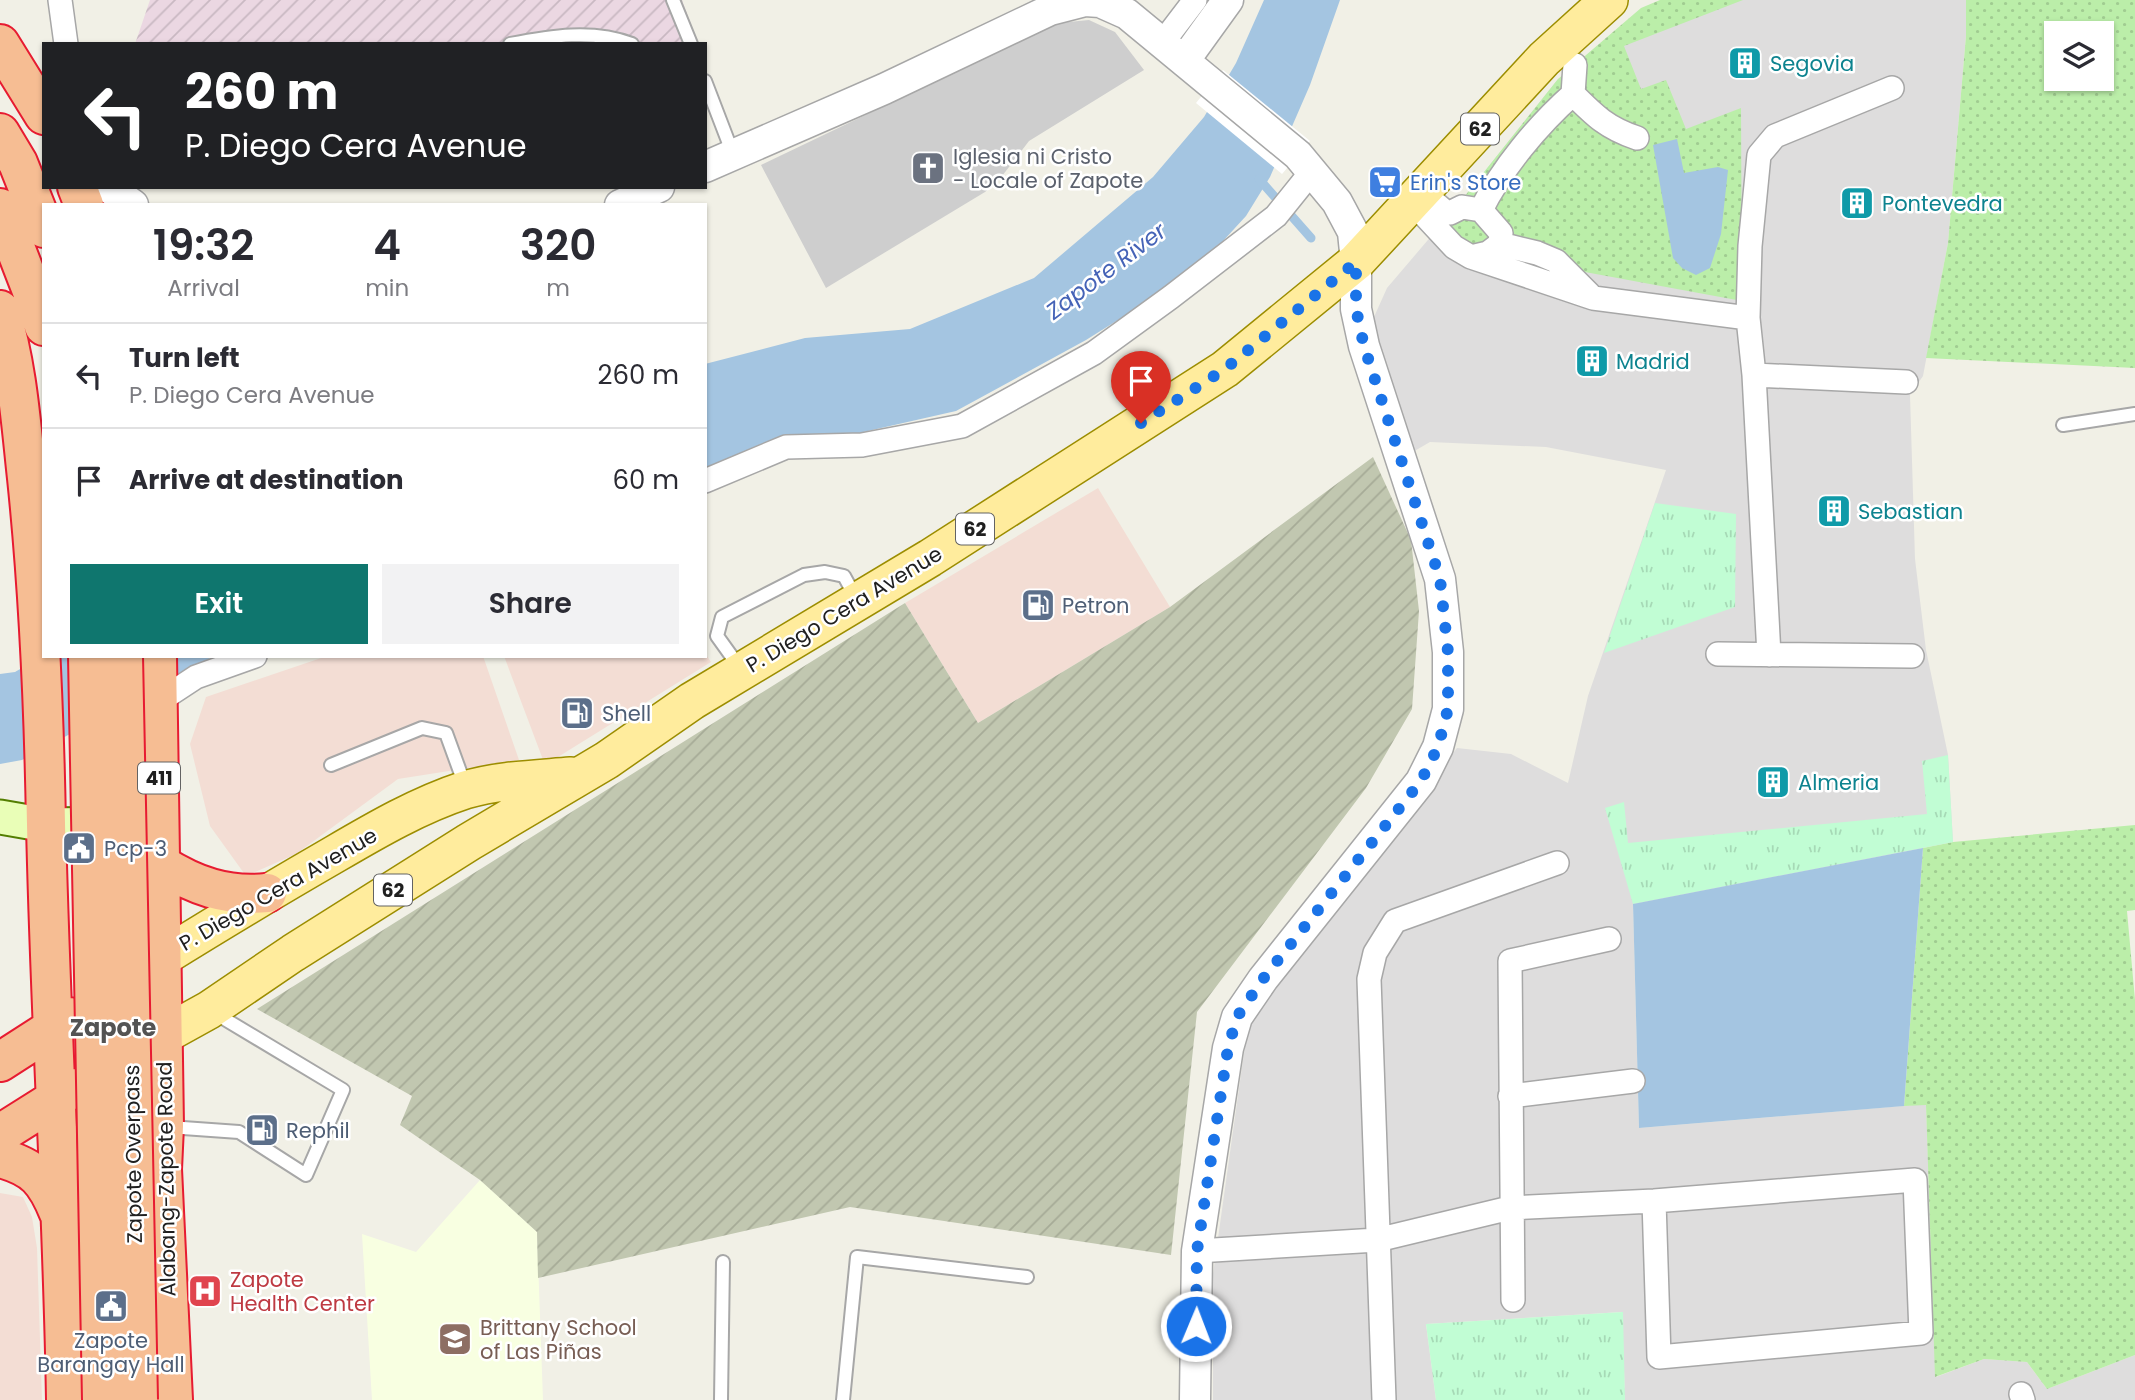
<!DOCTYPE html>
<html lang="en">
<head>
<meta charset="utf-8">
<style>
  body { margin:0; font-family:Poppins,sans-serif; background:#f2f2f3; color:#2b2b33; height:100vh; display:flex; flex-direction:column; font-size:26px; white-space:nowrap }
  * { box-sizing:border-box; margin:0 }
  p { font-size:23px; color:#7c7c81 }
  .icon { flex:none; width:38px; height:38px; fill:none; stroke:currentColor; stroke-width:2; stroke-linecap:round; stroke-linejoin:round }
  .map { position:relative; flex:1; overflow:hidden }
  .side { position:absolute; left:42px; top:203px; width:665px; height:455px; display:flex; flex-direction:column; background:#fff; border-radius:0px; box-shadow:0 2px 5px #0004 }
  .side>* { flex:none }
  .top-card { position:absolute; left:42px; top:42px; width:665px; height:147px; border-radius:0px; box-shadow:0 2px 5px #0004; background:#202124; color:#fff; overflow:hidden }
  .tools { position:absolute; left:2044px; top:21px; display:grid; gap:14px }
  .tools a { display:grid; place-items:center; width:70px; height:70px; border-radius:0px; background:#fff; box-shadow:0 2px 5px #0004; font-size:35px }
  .pin { position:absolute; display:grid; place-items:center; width:60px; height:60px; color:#fff; margin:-72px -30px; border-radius:50% 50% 50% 0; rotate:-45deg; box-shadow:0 0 7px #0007 }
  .pin .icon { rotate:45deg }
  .me { position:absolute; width:77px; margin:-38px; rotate:1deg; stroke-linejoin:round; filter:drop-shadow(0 0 5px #0008) }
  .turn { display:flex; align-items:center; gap:24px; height:147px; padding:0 28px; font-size:32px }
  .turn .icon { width:91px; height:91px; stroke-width:2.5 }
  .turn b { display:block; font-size:49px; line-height:60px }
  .eta { display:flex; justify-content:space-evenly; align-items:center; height:119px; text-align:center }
  .eta b { font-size:42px; font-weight:600; line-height:49px }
  .primary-button { display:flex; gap:14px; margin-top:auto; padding:14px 28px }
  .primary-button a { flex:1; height:80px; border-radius:0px; background:#0f766e; color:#fff; font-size:28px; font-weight:600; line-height:80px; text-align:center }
  .primary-button a+a { background:#f2f2f3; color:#2b2b33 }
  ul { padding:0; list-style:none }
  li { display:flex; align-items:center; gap:21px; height:105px; padding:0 28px; border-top:2px solid #e1e1e2 }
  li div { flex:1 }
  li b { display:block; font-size:26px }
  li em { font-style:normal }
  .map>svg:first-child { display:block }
  .residential { fill:#dedddd }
  .commercial { fill:#f3ddd4 }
  .industrial { fill:url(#industrial-furrows) }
  .education { fill:#f8ffe1 }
  .religious { fill:#cecece }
  .construction { fill:url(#construction-furrows) }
  .grass { fill:url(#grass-dots); fill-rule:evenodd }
  .park { fill:url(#park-tufts) }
  .water { fill:#a4c5e1 }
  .pier { fill:#fff }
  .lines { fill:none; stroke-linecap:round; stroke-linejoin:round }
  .stream { stroke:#a4c5e1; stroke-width:9 }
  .service-casing { stroke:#a7a7a7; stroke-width:16 }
  .minor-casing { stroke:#a7a7a7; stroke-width:26 }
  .tertiary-casing { stroke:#a7a7a7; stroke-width:33 }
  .secondary-casing { stroke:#537e00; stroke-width:37 }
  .primary-casing { stroke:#9c8d00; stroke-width:40 }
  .trunk-casing { stroke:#e71b31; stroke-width:42 }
  .service { stroke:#fff; stroke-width:12 }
  .minor { stroke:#fff; stroke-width:23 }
  .tertiary { stroke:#fff; stroke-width:30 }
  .secondary { stroke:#e9feb7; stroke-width:33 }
  .primary { stroke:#ffec9d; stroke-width:37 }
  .trunk { stroke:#f6bd93; stroke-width:38 }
  .trunk-bridge-casing { stroke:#e71b31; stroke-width:42; stroke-linecap:butt }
  .trunk-bridge { stroke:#f6bd93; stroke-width:38 }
  .route { stroke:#1a73e8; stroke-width:12; stroke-dasharray:0 21.6 }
  .labels { text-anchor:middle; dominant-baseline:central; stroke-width:5; stroke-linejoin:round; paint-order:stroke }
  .shield { fill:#fff; stroke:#636363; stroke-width:2 }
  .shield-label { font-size:19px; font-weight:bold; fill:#202020 }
  .culture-label { font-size:21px; fill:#0d838f; stroke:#fff; text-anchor:start }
  .worship-label { font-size:21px; fill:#5b616d; stroke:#fff; text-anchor:start }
  .shop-label { font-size:21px; fill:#366cbe; stroke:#fff; text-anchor:start }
  .service-label { font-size:21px; fill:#4e5e75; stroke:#fff; text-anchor:start }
  .street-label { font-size:21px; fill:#202020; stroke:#fff }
  .health-label { font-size:21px; fill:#be3a42; stroke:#fff; text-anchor:start }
  .education-label { font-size:21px; fill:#785e54; stroke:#fff; text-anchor:start }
  .water-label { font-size:23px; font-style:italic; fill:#4563b7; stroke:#fff }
  .quarter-label { font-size:24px; font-weight:bold; fill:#535353; stroke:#fff }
</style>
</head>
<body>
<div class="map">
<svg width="2135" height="1400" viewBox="0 0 2135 1400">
  <defs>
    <pattern id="industrial-furrows" width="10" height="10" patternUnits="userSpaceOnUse" patternTransform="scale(1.75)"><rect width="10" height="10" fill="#ebd7e2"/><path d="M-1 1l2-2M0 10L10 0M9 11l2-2" fill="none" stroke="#c9b8c2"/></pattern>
    <pattern id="construction-furrows" width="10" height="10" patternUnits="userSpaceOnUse" patternTransform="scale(1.75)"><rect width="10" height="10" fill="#c1c7b0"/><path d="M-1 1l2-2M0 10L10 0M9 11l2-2" fill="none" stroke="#a6ab97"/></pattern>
    <pattern id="grass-dots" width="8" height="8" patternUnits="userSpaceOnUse" patternTransform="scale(1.75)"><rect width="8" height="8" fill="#bbeea9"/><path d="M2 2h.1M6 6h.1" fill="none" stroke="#a0cc91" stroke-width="1.8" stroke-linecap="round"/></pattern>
    <pattern id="park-tufts" width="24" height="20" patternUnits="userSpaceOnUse" patternTransform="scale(1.75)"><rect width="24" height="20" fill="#c1fdd4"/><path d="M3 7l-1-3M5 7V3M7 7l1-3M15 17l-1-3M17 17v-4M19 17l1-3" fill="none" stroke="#a6d9b6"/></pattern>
  </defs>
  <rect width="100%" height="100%" fill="#f1f0e6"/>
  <!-- residential -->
  <path class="residential" d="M 1706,0 L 1966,0 L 1966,36 L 1948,243 L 1923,376 L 1910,395 L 1915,559 L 1926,650 L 1948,755 L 1953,842 L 1633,904 L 1639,1128 L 1926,1104 L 1936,1377 L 1984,1359 L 2027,1362 L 2047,1389 L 2135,1355 L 2135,1400 L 1625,1400 L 1622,1312 L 1426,1324 L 1436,1400 L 1213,1400 L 1213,1274 L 1249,1017 L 1457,748 L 1511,754 L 1568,783 L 1588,696 L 1666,470 L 1546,447 L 1430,442 L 1411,453 L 1377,355 L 1374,317 L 1387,288 L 1462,200 L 1558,79 Z"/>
  <!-- commercial -->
  <path class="commercial" d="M 1098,488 L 1170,607 L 978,723 L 905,603 Z
    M 705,653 L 711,662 L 545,765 L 504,656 L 705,656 Z
    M 327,656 L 483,656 L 519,760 L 398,779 L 296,854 L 246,876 L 210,826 L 190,744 L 206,697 Z
    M 0,1193 L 23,1197 L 32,1217 L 37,1248 L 42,1400 L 0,1400 Z"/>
  <!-- industrial -->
  <path class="industrial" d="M 150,0 L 682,0 L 698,44 L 135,44 Z"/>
  <!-- education -->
  <path class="education" d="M 480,1180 L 537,1232 L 543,1400 L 372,1400 L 362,1234 L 416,1252 Z"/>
  <!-- religious -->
  <path class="religious" d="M 1089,20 L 1115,32 L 1144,70 L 1029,141 L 999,180 L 985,192 L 826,288 L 761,165 L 1058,23 Z"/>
  <!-- construction -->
  <path class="construction" d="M 1373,457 L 1411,540 L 1419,611 L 1412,709 L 1366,788 L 1197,1012 L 1171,1255 L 850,1207 L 538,1278 L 537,1232 L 480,1180 L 400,1125 L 412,1096 L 257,1009 L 905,603 L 978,723 L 1170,607 Z"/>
  <!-- grass -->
  <path class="grass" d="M 1660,0 L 1743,0 L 1624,46 L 1641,89 L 1666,80 L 1686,129 L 1741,108 L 1742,301 L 1460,249 L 1441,226 L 1558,79 L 1641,8 Z
    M 1966,0 L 2135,0 L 2135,368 L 1926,358 L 1948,243 L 1966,36 ZM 2102,33 L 2102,79 L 2056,79 L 2056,33 Z
    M 2135,825 L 2135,910 L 2127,911 L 2135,1000 L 2135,1355 L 2047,1389 L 2027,1362 L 1984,1359 L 1935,1377 L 1926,1105 L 1904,1106 L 1923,848 L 1953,842 Z"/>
  <!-- park -->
  <path class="park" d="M 1655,503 L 1736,514 L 1735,607 L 1604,653 Z
    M 1948,755 L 1953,842 L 1633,904 L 1605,808 L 1624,802 L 1628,843 L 1927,814 L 1922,761 Z
    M 1623,1312 L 1625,1400 L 1436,1400 L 1426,1324 Z"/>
  <!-- water -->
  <path class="water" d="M 1264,0 L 1340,0 L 1310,85 L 1270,177 L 1246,216 L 1212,253 L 1166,290 L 1086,340 L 956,411 L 859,433 L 784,443 L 705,469 L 705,364 L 805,338 L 910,329 L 1034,278 L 1153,177 L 1204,117 L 1236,63 Z
    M 1677,139 L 1684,173 L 1718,167 L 1728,170 L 1721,234 L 1710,268 L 1696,275 L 1682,268 L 1673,258 L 1653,145 Z
    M 44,655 L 44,656 L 214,656 L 22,760 L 0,764 L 0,674 L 15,672 Z
    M 1923,848 L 1904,1106 L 1639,1128 L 1633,904 Z"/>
  <!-- pier -->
  <path class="pier" d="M 1223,70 L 1310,141 L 1282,174 L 1196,103 Z"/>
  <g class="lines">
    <!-- stream -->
    <path class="stream" d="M 1259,179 L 1311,238"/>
    <!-- service casing -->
    <g class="service-casing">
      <path id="service" d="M 673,0 L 691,44
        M 510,44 C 550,36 593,29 632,44
        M 705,81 L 733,154
        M 2063,425 L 2135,414
        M 740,668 L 717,636 L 722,617 L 804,575 L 825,572 L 844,576 L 856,598
        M 331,765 L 422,728 L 446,733 L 466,788
        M 169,1127 L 239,1132 L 306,1175 L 343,1090 L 213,1012
        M 721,1400 L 723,1262
        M 843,1400 L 857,1257 L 1027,1277"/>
    </g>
    <!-- minor casing -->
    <g class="minor-casing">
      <path id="minor" d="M 60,0 L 66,44
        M 1163,42 L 1195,0
        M 1575,65 L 1573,94 C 1595,116 1607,128 1637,138
        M 1423,193 L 1443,210 L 1450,213 L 1462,207 L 1481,210
        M 1413,203 L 1454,247 L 1471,257 L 1593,298 L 1748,318
        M 1500,244 L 1537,253 L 1556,261 L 1589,294
        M 1471,257 L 1488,253 L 1500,244 L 1501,233 L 1481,210 C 1502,168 1538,125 1573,94
        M 1754,375 L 1906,382
        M 705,481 L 786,447 L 862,445 L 962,426 L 1094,353 L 1171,297 L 1276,216 L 1313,170
        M 1718,654 L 1912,656
        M 1769,655 L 1754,375 L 1748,318 L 1750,246 L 1759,155 L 1775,136 L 1892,88
        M 158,702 L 196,677 L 255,656
        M 1510,1096 L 1633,1081
        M 1197,1251 L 1377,1240 L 1510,1208 L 1654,1201 L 1915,1180 L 1921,1333 L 1659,1357 L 1654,1201
        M 1513,1300 L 1510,961 L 1609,939
        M 2021,1394 L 2023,1400
        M 1384,1400 L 1369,979 L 1375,953 L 1395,921 L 1557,863"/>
    </g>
    <!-- tertiary casing -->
    <g class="tertiary-casing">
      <path id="tertiary" d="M 1184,61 L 1228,0
        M 705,167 L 884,89 L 1050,10 L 1085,1 L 1100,2 L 1127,14 L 1298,155 L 1337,202 L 1353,232 L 1356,262 L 1356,309 L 1364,346 L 1440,579 L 1448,652 L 1448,709 L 1438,747 L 1421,781 L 1263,979 L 1237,1017 L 1228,1048 L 1197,1251 L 1195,1400
        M 108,187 L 133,205
        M 620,205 L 659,187"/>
    </g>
    <!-- secondary casing -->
    <g class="secondary-casing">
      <path id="secondary" d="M 0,817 L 46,825 L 116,824"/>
    </g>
    <!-- primary casing -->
    <g class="primary-casing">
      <path id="primary" d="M 160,959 C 218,923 276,888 335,854 C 376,830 419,805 465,790 C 498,780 536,779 571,776
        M 162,1036 L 209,1010 L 293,953 L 469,842 L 607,760 L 692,701 L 930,558 L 1225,369 L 1356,262 L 1544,59 L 1609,0"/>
    </g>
    <!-- trunk casing -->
    <g class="trunk-casing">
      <path id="trunk" d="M 0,44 L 44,115
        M 0,133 L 18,163 L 44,228
        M 77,187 L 84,205
        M 0,208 L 37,304 L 44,326
        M 0,310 C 17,364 21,423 27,478 C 39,593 44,709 46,824 C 50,1016 63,1208 66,1400
        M 157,656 L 164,1126 L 162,1169 L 173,1400
        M 160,864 C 195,886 226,897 267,893
        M 0,1062 L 70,1017
        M 0,1134 L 73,1088
        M 0,1158 C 35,1167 46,1181 59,1213"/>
    </g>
    <!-- service -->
    <use href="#service" class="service"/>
    <!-- minor -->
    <use href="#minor" class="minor"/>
    <!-- tertiary -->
    <use href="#tertiary" class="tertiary"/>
    <!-- secondary -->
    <use href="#secondary" class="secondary"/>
    <!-- primary -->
    <use href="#primary" class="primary"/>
    <!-- trunk -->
    <use href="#trunk" class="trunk"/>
    <!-- trunk-bridge casing -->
    <g class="trunk-bridge-casing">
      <path id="trunk-bridge" d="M 88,656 L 102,1400
        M 123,656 L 138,1400"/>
    </g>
    <!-- trunk-bridge -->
    <use href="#trunk-bridge" class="trunk-bridge"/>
  </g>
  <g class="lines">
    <!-- route -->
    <path class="route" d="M 1141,423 L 1225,369 L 1356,262 L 1356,309 L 1364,346 L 1440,579 L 1448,652 L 1448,709 L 1438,747 L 1421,781 L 1263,979 L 1237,1017 L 1228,1048 L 1197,1251 L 1196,1326"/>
  </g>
  <!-- icons -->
  <defs>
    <g id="building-square" transform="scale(1.75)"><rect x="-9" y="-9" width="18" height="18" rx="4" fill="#0f9aa8" stroke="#fff"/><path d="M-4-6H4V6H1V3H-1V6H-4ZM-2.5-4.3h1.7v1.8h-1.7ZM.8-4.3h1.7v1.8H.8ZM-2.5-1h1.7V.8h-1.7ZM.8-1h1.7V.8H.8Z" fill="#fff"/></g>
    <g id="church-square" transform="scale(1.75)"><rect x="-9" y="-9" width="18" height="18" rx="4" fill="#6b7280" stroke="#fff"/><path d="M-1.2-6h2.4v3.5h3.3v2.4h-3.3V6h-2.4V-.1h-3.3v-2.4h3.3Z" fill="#fff"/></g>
    <g id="supermarket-square" transform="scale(1.75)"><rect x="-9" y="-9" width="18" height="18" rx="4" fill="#3f7fe0" stroke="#fff"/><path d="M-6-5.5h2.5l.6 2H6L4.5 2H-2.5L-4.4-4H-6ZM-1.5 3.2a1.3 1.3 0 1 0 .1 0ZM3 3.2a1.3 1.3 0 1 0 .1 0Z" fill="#fff"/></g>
    <g id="fuel-square" transform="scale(1.75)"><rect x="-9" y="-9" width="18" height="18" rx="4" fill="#5c6f8a" stroke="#fff"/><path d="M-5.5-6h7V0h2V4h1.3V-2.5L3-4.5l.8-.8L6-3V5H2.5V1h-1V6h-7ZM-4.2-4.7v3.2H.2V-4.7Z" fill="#fff"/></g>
    <g id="civic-square" transform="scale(1.75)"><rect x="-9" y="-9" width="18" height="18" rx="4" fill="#5c6f8a" stroke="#fff"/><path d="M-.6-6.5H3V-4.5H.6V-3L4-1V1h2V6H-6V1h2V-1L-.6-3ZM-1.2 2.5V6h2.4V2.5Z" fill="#fff"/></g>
    <g id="hospital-square" transform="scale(1.75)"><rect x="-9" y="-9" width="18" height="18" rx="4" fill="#e0444e" stroke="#fff"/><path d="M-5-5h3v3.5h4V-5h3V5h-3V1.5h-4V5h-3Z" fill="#fff"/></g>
    <g id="school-square" transform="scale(1.75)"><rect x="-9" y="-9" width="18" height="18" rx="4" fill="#8d6e63" stroke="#fff"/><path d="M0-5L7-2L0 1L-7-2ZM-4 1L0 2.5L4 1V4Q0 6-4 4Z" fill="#fff"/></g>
  </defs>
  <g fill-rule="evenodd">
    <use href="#building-square" x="1745" y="63"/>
    <use href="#church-square" x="928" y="168"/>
    <use href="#supermarket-square" x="1385" y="182"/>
    <use href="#building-square" x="1857" y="203"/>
    <use href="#building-square" x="1592" y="361"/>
    <use href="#building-square" x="1834" y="511"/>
    <use href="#fuel-square" x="1038" y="605"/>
    <use href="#fuel-square" x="577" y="713"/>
    <use href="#building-square" x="1773" y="782"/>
    <use href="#civic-square" x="79" y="848"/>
    <use href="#fuel-square" x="262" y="1130"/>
    <use href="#hospital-square" x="205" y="1291"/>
    <use href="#civic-square" x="111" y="1306"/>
    <use href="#school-square" x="455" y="1339"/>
  </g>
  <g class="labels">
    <!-- shield labels -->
    <g class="shield">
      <rect x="1461" y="113.5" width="38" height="31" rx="5"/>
      <rect x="956" y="513.5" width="38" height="31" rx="5"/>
      <rect x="138" y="762.5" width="42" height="31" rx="5"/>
      <rect x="374" y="874.5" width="38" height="31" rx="5"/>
    </g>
    <g class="shield-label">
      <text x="1480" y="129">62</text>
      <text x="975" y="529">62</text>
      <text x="159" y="778">411</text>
      <text x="393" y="890">62</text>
    </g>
    <!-- culture labels -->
    <g class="culture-label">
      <text x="1770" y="63">Segovia</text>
      <text x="1882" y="203">Pontevedra</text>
      <text x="1616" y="361">Madrid</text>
      <text x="1858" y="511">Sebastian</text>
      <text x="1798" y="782">Almeria</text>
    </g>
    <!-- worship labels -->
    <g class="worship-label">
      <text x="953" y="156">Iglesia ni Cristo<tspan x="953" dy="24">- Locale of Zapote</tspan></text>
    </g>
    <!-- shop labels -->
    <g class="shop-label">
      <text x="1410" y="182">Erin's Store</text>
    </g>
    <!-- service labels -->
    <g class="service-label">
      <text x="1062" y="605">Petron</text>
      <text x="602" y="713">Shell</text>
      <text x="104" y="848">Pcp-3</text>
      <text x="286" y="1130">Rephil</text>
      <text x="111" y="1340" text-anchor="middle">Zapote<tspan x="111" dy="24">Barangay Hall</tspan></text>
    </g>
    <!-- street labels -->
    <g class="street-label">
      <text transform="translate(844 609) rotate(-31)">P. Diego Cera Avenue</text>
      <text transform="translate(278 889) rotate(-30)">P. Diego Cera Avenue</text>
      <text transform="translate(133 1154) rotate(-91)">Zapote Overpass</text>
      <text transform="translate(166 1179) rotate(-91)">Alabang-Zapote Road</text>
    </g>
    <!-- health labels -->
    <g class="health-label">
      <text x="230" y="1279">Zapote<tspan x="230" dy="24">Health Center</tspan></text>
    </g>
    <!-- education labels -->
    <g class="education-label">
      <text x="480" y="1327">Brittany School<tspan x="480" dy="24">of Las Piñas</tspan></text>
    </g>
    <!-- water labels -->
    <g class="water-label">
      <text transform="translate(1106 271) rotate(-37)">Zapote River</text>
    </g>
    <!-- quarter labels -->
    <g class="quarter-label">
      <text x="113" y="1027">Zapote</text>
    </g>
  </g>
</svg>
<div class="tools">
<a><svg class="icon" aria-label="layers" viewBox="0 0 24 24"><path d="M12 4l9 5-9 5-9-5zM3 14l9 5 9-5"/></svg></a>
</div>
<div class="pin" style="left:1141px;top:423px;background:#d93025"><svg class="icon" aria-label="arrive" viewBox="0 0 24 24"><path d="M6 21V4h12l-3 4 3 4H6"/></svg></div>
<svg class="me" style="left:1196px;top:1326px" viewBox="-20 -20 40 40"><circle r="17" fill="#1a73e8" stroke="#fff" stroke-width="3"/><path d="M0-11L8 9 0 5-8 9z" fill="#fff"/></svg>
<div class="top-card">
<div class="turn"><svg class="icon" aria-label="left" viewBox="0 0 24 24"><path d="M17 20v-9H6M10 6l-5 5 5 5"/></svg><div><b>260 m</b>P. Diego Cera Avenue</div></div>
</div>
<section class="side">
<div class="eta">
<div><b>19:32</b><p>Arrival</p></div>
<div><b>4</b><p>min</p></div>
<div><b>320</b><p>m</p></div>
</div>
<ul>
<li><svg class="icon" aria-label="left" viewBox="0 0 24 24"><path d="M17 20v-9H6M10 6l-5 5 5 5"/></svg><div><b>Turn left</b><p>P. Diego Cera Avenue</p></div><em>260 m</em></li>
<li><svg class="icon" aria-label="arrive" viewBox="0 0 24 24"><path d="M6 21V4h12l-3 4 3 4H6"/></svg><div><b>Arrive at destination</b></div><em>60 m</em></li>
</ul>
<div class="primary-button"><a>Exit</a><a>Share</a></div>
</section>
</div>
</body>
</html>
